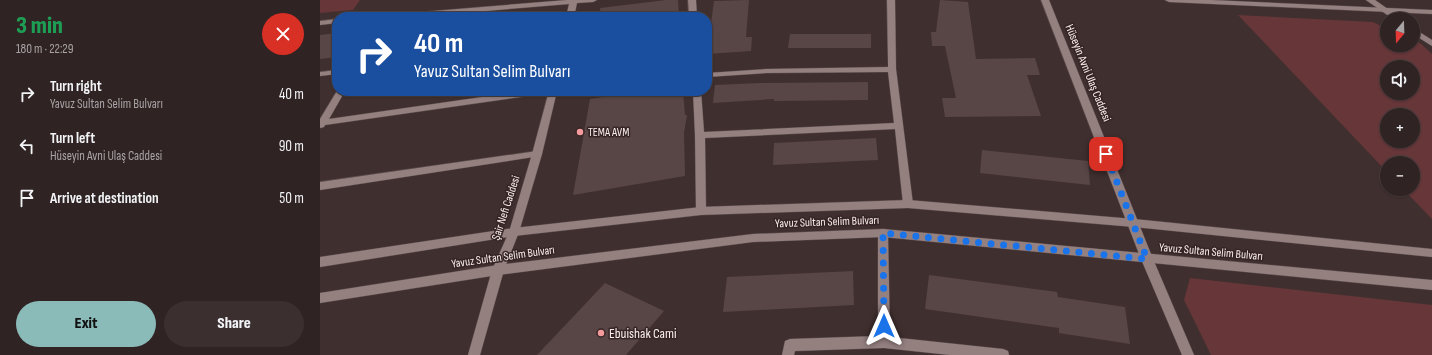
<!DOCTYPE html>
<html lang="en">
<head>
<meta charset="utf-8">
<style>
  body { margin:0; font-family:"Sofia Sans Condensed",sans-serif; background:#3c2f30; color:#f1f3f6; height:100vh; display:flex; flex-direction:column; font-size:15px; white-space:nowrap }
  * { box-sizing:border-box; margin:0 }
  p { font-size:13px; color:#a8a4a6 }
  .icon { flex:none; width:22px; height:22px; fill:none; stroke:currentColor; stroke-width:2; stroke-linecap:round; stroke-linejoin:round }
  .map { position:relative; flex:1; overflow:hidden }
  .panel { display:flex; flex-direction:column; background:#302323; width:320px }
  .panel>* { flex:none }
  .hud { position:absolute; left:12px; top:12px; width:380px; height:84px; border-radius:16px; box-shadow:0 1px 3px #0004,0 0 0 1px #4b4041; background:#1a4fa0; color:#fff; overflow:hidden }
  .needle { width:26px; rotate:199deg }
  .tools { position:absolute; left:1060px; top:12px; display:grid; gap:8px }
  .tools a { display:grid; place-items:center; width:40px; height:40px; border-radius:50%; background:#302323; box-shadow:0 1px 3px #0004,0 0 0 1px #4b4041; font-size:20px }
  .pin { position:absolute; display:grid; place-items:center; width:34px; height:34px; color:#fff; margin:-17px; border-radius:8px; box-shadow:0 2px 6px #0006 }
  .me { position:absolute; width:44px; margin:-22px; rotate:0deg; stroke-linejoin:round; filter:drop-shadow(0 0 3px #0008) }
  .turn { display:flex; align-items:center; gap:14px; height:84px; padding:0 16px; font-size:18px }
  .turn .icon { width:52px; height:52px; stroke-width:2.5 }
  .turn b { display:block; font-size:28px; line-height:34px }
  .round { display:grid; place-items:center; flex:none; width:42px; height:42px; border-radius:21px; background:#3c2f30 }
  .headline { display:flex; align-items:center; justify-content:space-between; height:68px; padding:0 16px }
  h1 { font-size:24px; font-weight:800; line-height:30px; color:#1e9e55 }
  .primary-button { display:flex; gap:8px; margin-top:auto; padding:8px 16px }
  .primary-button a { flex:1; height:46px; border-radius:24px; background:#8bbbb9; color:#111; font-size:16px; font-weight:800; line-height:46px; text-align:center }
  .primary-button a+a { background:#3c2f30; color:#f1f3f6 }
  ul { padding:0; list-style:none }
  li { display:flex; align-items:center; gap:12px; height:52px; padding:0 16px }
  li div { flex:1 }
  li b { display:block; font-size:15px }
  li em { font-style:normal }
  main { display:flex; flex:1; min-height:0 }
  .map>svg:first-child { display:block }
  .green { fill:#663638; fill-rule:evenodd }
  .building { fill:#584545 }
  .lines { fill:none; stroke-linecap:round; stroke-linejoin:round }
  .minor-casing { stroke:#594b4b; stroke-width:1 }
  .tertiary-casing { stroke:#594b4b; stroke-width:1 }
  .secondary-casing { stroke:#594b4b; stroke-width:1 }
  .minor { fill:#958080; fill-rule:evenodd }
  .tertiary { fill:#958080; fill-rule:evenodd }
  .secondary { fill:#958080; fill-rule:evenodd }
  .route { stroke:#1a73e8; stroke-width:7; stroke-dasharray:0 12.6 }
  .poi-dot { fill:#f59b9d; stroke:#362525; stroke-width:1.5 }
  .labels { text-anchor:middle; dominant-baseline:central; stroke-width:3; stroke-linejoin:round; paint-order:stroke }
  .street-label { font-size:12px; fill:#faefee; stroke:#362525 }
  .poi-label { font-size:12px; fill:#faefee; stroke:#362525; text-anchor:start }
  .near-poi-label { font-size:14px; fill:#faefee; stroke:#362525; text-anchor:start }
</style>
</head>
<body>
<main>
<section class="panel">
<div class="headline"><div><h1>3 min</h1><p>180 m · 22:29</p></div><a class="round" style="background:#d93025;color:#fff"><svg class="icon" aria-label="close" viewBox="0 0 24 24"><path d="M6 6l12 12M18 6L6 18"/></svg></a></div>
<ul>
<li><svg class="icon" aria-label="right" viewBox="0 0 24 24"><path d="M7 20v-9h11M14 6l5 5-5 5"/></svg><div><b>Turn right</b><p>Yavuz Sultan Selim Bulvarı</p></div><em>40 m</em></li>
<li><svg class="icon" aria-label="left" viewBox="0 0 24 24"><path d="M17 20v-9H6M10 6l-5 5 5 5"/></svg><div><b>Turn left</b><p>Hüseyin Avni Ulaş Caddesi</p></div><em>90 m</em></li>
<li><svg class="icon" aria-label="arrive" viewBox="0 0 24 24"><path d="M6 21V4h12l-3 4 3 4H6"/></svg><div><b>Arrive at destination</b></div><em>50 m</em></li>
</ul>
<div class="primary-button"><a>Exit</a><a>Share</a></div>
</section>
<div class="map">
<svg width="1112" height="355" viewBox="0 0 1112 355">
  <rect width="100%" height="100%" fill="#402f2f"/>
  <!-- green -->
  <path class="green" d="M 0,0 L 40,0 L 33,10 L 0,13 Z
    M 918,15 L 1053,22 L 1067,29 L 1067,45 L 1093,45 L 1093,40 L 1100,43 L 1112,54 L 1112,219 L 1083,189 L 1093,189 L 1093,163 L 1067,163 L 1067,172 ZM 1067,67 L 1093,67 L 1093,93 L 1067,93 ZM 1067,115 L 1093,115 L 1093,141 L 1067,141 Z
    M 870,278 L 1112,305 L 1112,355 L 891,355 L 864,300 Z"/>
  <!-- building -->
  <path class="building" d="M 346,0 L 358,0 L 359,17 L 281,17 L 280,8 Z
    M 429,0 L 426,37 L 432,37 L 431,51 L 387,54 L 394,1 Z
    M 620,0 L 648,2 L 656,59 L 715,58 L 720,75 L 707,75 L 721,116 L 625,117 L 622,98 L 636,98 L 625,46 L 612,46 L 611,32 L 616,32 Z
    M 17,33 L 17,57 L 0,59 L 0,35 Z
    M 470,34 L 551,34 L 551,48 L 468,48 Z
    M 548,82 L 548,100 L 454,101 L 454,99 L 393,103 L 395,85 L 440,83 Z
    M 322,91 L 363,91 L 365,115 L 367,115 L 364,133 L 365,176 L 253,195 L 270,99 Z
    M 556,138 L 558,160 L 453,165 L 454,143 Z
    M 662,150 L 768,161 L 770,185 L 660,173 Z
    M 533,271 L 534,305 L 403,312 L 407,277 Z
    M 609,275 L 737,292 L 738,297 L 805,307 L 810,344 L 739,333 L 739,328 L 605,309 Z
    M 285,283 L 344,311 L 306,355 L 217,355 Z"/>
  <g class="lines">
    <!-- minor casing -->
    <g class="minor-casing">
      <path id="minor" d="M 368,0 L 376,0 L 377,17 L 369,17 Z
        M 567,0 L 575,0 L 576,69 L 593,204 L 592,207 L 584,207 L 583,204 L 575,129 L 385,138 L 386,211 L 385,214 L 377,214 L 376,211 L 375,135 L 373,91 L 381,91 L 384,132 L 574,123 L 568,72 L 447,73 L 387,77 L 387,73 L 447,69 L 568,67 Z
        M 721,0 L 729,0 L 833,259 L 874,355 L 862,355 L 821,259 Z
        M 17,70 L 17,74 L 0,76 L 0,72 Z
        M 17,91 L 25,91 L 9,119 L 204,91 L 226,91 L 222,94 L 5,125 L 4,127 L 0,128 L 0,119 Z
        M 217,151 L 220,152 L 222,154 L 220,156 L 0,190 L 0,182 Z
        M 563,229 L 567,230 L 568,233 L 570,337 L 683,349 L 688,351 L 689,355 L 630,355 L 564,348 L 475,351 L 474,355 L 462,355 L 465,341 L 470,339 L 558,336 L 558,233 L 559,230 Z"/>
    </g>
    <!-- tertiary casing -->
    <g class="tertiary-casing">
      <path id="tertiary" d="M 247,0 L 277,0 L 273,2 L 257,3 L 254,17 L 246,17 L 249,4 L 92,17 L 61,17 L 65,15 Z
        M 845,0 L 891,0 L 1112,10 L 1112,14 L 849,2 Z
        M 17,19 L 17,23 L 0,25 L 0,21 Z
        M 229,91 L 237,91 L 222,154 L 199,232 L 184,270 L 160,355 L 148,355 L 172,270 L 189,232 L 212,154 Z"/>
    </g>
    <!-- secondary casing -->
    <g class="secondary-casing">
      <path id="secondary" d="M 1046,0 L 1055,0 L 1082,19 L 1073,19 Z
        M 1093,28 L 1112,40 L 1112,46 L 1093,34 Z
        M 588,200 L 814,219 L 1112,249 L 1112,257 L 814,227 L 588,208 L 381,215 L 194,236 L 0,267 L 0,257 L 194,228 L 381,207 Z
        M 563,229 L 1112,280 L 1112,290 L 563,237 L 433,242 L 178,275 L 0,303 L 0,293 L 178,265 L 433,234 Z"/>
    </g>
    <!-- minor -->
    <use href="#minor" class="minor"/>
    <!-- tertiary -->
    <use href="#tertiary" class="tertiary"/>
    <!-- secondary -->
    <use href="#secondary" class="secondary"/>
  </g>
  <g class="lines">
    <!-- route -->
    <path class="route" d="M 564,326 L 563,233 L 827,259 L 786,154"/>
  </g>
  <!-- markers -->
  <g class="poi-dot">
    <circle cx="260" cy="132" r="4"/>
    <circle cx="281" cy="333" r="4"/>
  </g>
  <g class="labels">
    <!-- street labels -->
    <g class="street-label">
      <text transform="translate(768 73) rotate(68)">Hüseyin Avni Ulaş Caddesi</text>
      <text transform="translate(186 208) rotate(-72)">Şair Nefi Caddesi</text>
      <text transform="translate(507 222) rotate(-2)">Yavuz Sultan Selim Bulvarı</text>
      <text transform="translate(891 252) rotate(5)">Yavuz Sultan Selim Bulvarı</text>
      <text transform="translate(183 257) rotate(-8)">Yavuz Sultan Selim Bulvarı</text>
    </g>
    <!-- poi labels -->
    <g class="poi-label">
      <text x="268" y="132">TEMA AVM</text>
    </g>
    <!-- near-poi labels -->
    <g class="near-poi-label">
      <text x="289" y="333">Ebuishak Cami</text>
    </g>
  </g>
</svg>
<div class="tools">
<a><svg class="needle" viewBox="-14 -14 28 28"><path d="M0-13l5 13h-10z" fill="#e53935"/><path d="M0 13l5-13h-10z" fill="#a8a4a6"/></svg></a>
<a><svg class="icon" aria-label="sound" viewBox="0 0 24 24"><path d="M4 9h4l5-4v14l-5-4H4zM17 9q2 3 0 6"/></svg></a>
<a>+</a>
<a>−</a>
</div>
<div class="pin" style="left:786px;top:154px;background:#d93025"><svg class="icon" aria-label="arrive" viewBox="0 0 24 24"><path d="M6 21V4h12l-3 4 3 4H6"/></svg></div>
<svg class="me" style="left:564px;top:326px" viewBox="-20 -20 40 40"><path d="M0-17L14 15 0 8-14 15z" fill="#1a73e8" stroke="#fff" stroke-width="4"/></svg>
<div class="hud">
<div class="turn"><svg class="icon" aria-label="right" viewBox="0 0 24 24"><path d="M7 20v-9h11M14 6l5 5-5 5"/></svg><div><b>40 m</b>Yavuz Sultan Selim Bulvarı</div></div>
</div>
</div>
</main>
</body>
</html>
